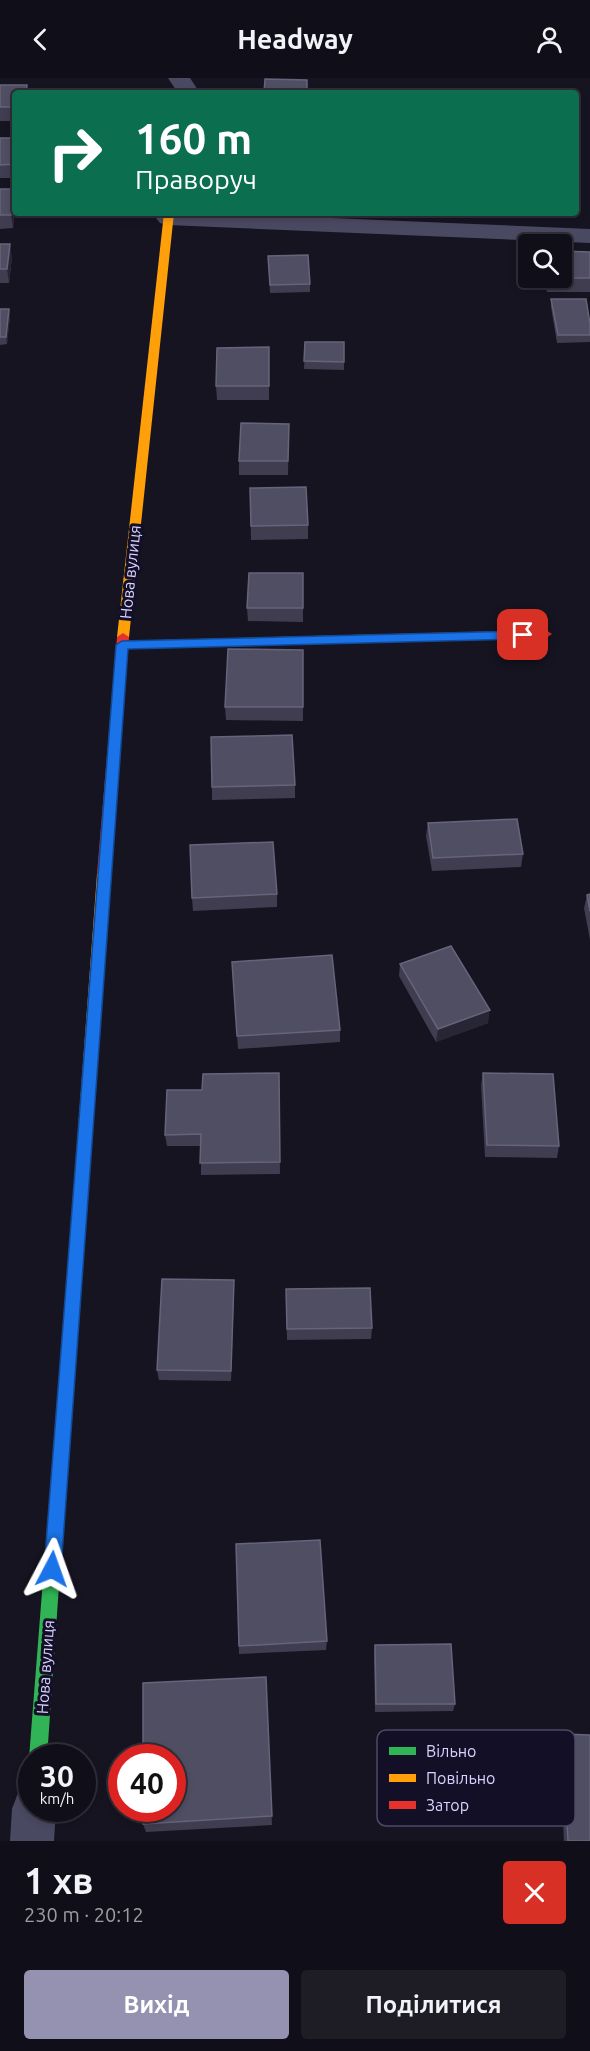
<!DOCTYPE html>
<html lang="uk">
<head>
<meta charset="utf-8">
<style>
  body { margin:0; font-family:Ubuntu,sans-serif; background:#1e1d26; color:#f1f3f6; height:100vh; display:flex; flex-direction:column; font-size:22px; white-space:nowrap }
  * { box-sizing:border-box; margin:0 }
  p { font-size:20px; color:#9c9ca2 }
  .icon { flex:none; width:33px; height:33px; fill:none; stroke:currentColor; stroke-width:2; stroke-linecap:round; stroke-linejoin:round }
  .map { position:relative; height:1763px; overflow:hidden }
  .panel { display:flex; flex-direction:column; background:#100f19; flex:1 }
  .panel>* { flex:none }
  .guide { position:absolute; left:12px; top:12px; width:567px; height:126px; border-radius:6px; box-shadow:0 3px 9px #0003,0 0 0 2px #302f38; background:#0b6e4f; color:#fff; overflow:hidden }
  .fabs { position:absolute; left:518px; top:156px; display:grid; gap:12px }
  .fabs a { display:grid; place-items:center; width:54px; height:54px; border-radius:6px; background:#100f19; box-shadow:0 3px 9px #0003,0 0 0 2px #302f38; font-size:30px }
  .speed { position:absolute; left:18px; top:1666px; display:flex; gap:12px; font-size:30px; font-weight:700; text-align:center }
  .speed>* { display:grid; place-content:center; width:78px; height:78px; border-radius:50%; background:#100f19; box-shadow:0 3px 9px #0003,0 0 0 2px #302f38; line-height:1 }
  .speed small { font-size:15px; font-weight:400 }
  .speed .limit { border:9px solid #d22; background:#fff; color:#111 }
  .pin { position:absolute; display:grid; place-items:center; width:51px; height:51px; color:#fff; margin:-26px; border-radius:12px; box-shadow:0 3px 9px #0006 }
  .me { position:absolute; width:66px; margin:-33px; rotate:4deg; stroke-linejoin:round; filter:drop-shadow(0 0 4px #0008) }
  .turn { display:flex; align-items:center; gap:21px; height:126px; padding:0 24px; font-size:27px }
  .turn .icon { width:78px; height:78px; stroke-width:2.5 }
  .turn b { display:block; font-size:42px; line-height:51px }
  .round { display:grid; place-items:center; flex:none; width:63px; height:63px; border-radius:6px; background:#1e1d26 }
  .overview { display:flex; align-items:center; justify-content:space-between; height:102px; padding:0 24px }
  h1 { font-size:36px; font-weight:700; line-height:45px }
  .cta { display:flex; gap:12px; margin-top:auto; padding:12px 24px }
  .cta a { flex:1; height:69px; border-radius:6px; background:#9591b1; color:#fff; font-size:24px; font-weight:700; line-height:69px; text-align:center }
  .cta a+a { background:#1e1d26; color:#f1f3f6 }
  header { display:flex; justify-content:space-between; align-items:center; height:78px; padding:0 24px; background:#100f19; font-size:27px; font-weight:700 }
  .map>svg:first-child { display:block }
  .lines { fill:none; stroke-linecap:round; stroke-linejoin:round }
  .street { fill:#4a4962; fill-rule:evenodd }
  .fast { fill:#30b455; fill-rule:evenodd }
  .slow { fill:#ff9f0a; fill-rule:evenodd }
  .jam { fill:#e5322d; fill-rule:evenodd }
  .wall { fill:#403d50 }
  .shaded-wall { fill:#282635 }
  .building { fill:#504e63; stroke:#66637b; stroke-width:1.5 }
  .route { fill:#1a73e8; stroke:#114b97; stroke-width:1.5 }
  .labels { text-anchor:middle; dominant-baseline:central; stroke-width:6; stroke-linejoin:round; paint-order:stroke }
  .street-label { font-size:16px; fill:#d9d4ff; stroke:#130f26 }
  .key { fill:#130f26; stroke:#4e4a67; stroke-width:1.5 }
  .key-label { font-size:16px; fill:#d9d4ff }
</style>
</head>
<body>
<header><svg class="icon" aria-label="back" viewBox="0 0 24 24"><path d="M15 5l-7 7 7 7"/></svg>Headway<svg class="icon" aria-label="person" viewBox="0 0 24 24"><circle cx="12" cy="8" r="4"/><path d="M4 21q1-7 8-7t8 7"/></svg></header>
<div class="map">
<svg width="590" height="1763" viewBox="0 0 590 1763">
  <rect width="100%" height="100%" fill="#161421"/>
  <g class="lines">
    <!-- street -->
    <path class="street" d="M 168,0 L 190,0 L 200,15 L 178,15 Z
      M 160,135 L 213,135 L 590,151 L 590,165 L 168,147 L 160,145 L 156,140 Z
      M 32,1710 L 32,1731 L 56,1731 L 54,1763 L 10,1763 L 12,1731 L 18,1715 Z"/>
    <!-- fast -->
    <path class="fast" d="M 388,556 L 394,560 L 388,564 L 122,571 L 116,567 L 122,563 Z
      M 55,1442 L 61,1444 L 63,1450 L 47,1680 L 32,1680 L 32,1686 L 29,1680 L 47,1450 L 49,1444 Z"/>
    <!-- slow -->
    <path class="slow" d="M 164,135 L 174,135 L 129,559 L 123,563 L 117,559 Z
      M 104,791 L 111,796 L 89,1093 L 87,1097 L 82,1099 L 77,1097 L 75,1093 L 97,796 Z"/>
    <!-- jam -->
    <path class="jam" d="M 546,552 L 552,556 L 546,560 L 388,564 L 382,560 L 388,556 Z
      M 123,555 L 129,559 L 111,796 L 104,801 L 97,796 L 117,559 Z
      M 82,1087 L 87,1089 L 89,1093 L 63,1450 L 61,1456 L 55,1458 L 49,1456 L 47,1450 L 75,1093 L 77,1089 Z"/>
  </g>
  <!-- wall -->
  <path class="wall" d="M 0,7 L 27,7 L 28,15 L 15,15 L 15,43 L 0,43 Z
    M 0,60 L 15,60 L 15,100 L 0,100 Z
    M 0,111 L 15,123 L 13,150 L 0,151 Z
    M 0,166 L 12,179 L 9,205 L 0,205 Z
    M 590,174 L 590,214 L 547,214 L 545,200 L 561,200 Z
    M 268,178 L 310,206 L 310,214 L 270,215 Z
    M 551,221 L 590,246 L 590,264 L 557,265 L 551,229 Z
    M 0,231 L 9,231 L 10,238 L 7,266 L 0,267 Z
    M 305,264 L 344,264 L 344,292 L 304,291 Z
    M 269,269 L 269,322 L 217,322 L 216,308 Z
    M 289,346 L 288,397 L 239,397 L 239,383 Z
    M 250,410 L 308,447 L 308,461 L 251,462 Z
    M 303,495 L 303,544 L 248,543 L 247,530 Z
    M 303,572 L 303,643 L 226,642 L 225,629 Z
    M 295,707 L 295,720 L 212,722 L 212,709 Z
    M 428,745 L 523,776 L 521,789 L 432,793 L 426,758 Z
    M 277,816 L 277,829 L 193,833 L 192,820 Z
    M 590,816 L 590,862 L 584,830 L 587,817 Z
    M 232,884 L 340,952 L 340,964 L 238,971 Z
    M 400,886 L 488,945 L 436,964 L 399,898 Z
    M 279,995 L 280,1096 L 201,1097 L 201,1068 L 167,1068 L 165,1057 L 202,1012 Z
    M 483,995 L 559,1068 L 557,1080 L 485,1079 L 481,1007 Z
    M 234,1202 L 234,1213 L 231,1303 L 159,1302 L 157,1292 Z
    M 286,1211 L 372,1250 L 371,1261 L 287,1262 Z
    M 327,1563 L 326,1572 L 239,1576 L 239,1568 Z
    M 375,1567 L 455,1626 L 453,1633 L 375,1634 L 374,1575 Z
    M 266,1599 L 272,1747 L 146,1754 L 143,1746 Z
    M 562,1656 L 590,1763 L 564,1763 L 559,1664 Z"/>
  <!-- shaded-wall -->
  <path class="shaded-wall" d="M 13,111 L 15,127 L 13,150 L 11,137 Z
    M 10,166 L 12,179 L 9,205 L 7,191 Z
    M 9,231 L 10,238 L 7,266 L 6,259 Z
    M 490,932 L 488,945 L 436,964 L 438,951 Z
    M 234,1202 L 234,1213 L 231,1303 L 231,1293 Z"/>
  <!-- building -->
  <path class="building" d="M 265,1 L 307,2 L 307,15 L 264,15 Z
    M 0,7 L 27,7 L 26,15 L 15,15 L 15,29 L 0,29 Z
    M 0,60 L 15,60 L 15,86 L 0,87 Z
    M 0,111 L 13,111 L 11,137 L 0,137 Z
    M 0,166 L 10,166 L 7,191 L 0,191 Z
    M 561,173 L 590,174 L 590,200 L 549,200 L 561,200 Z
    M 308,177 L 310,206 L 270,207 L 268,178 Z
    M 551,221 L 586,221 L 590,246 L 590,257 L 558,257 Z
    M 0,231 L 9,231 L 6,259 L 0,259 Z
    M 305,264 L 344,264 L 344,284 L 304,283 Z
    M 269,269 L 269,308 L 216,308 L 217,270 Z
    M 241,345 L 289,346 L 288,383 L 239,383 Z
    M 306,409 L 308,447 L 251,448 L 250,410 Z
    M 249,495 L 303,495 L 303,530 L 247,530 Z
    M 228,571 L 303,572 L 303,629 L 225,629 Z
    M 292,657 L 295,707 L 212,709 L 211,659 Z
    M 517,741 L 523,776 L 433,780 L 428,745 Z
    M 273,764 L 277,816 L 192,820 L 190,767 Z
    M 590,816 L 590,833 L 587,817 Z
    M 451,868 L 490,932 L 438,951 L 400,886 Z
    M 332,877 L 340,952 L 237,958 L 232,884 Z
    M 279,995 L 280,1084 L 200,1085 L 201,1056 L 165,1057 L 167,1012 L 202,1012 L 203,996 Z
    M 483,995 L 553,996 L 559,1068 L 487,1067 Z
    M 162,1201 L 234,1202 L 231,1293 L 157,1292 Z
    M 370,1210 L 372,1250 L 287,1251 L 286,1211 Z
    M 320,1462 L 327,1563 L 239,1568 L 236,1466 Z
    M 451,1566 L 455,1626 L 376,1626 L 375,1567 Z
    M 266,1599 L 272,1738 L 143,1746 L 143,1731 L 172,1731 L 172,1680 L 143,1680 L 143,1605 Z
    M 562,1656 L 590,1657 L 590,1763 L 568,1763 Z"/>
  <!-- route -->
  <path class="route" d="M 523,553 L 529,557 L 523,561 L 128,571 L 61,1491 L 58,1497 L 52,1499 L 46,1497 L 44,1491 L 116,567 L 122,563 Z"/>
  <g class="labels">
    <!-- street labels -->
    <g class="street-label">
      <text transform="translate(130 494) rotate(-84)">Нова вулиця</text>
      <text transform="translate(45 1589) rotate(-86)">Нова вулиця</text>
    </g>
  </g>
  <!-- legend -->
  <rect x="377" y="1652" width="198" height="96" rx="9" class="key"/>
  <rect x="389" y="1669" width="27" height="8" fill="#30b455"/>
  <rect x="389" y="1696" width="27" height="8" fill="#ff9f0a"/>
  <rect x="389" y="1723" width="27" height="8" fill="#e5322d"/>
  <g class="key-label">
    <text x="426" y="1679">Вільно</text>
    <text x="426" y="1706">Повільно</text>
    <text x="426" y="1733">Затор</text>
  </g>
</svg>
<div class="fabs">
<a><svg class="icon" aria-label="search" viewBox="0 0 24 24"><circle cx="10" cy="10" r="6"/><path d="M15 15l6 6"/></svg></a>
</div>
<div class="speed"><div>30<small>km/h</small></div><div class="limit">40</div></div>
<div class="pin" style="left:523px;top:557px;background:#d93025"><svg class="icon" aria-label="arrive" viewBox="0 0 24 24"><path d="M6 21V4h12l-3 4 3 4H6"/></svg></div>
<svg class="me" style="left:52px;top:1491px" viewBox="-20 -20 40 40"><path d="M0-17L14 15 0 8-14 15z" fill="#1a73e8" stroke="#fff" stroke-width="4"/></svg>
<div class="guide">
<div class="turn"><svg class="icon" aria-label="right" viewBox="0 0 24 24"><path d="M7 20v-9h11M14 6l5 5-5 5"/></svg><div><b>160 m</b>Праворуч</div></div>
</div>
</div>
<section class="panel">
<div class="overview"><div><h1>1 хв</h1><p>230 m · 20:12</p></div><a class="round" style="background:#d93025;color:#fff"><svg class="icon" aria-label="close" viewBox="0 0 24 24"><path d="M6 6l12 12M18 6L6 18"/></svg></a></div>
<div class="cta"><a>Вихід</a><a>Поділитися</a></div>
</section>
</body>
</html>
